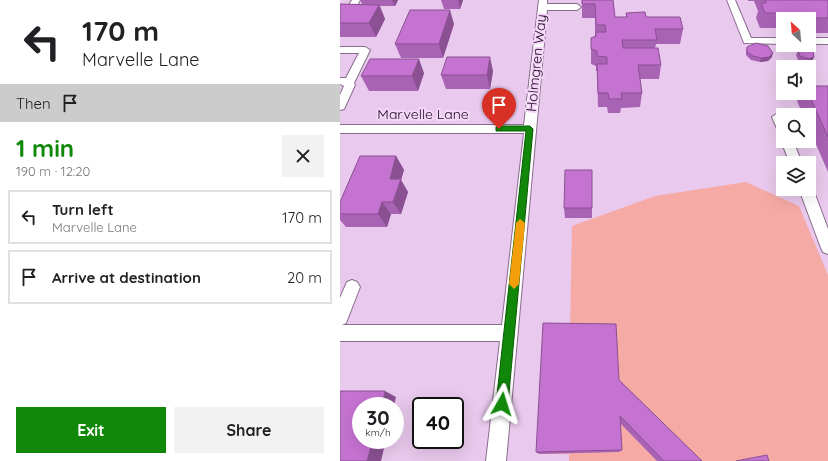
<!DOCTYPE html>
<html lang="en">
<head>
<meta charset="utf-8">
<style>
  body { margin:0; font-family:Quicksand,sans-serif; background:#f2f2f2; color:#202124; height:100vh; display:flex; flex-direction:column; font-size:15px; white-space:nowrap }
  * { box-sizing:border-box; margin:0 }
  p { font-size:13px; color:#757577 }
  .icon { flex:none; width:22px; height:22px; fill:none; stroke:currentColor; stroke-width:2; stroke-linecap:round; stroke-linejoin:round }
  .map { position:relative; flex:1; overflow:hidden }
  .panel { display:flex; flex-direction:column; background:#fff; width:340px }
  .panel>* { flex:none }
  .banner { background:#fff; color:#202124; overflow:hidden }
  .needle { width:26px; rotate:334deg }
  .buttons { position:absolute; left:436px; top:12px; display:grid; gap:8px }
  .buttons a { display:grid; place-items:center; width:40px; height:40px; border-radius:0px; background:#fff; box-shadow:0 4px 16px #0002; font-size:20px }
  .speed { position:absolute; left:12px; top:397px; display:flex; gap:8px; font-size:20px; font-weight:700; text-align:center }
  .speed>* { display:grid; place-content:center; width:52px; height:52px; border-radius:50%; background:#fff; box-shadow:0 4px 16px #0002; line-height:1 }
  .speed small { font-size:10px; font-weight:400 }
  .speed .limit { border:2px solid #111; border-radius:6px; background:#fff; color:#111 }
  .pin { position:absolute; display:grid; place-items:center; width:34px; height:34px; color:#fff; margin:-41px -17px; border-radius:50% 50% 50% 0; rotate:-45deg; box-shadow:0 0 4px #0007 }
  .pin .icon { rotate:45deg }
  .me { position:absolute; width:44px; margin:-22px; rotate:6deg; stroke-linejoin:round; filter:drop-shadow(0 0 3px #0008) }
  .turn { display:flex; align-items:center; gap:14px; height:84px; padding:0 16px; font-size:18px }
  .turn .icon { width:52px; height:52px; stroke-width:2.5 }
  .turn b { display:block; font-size:28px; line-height:34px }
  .then { display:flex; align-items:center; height:38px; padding:0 16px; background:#0003; gap:8px; font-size:15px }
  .round { display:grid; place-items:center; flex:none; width:42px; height:42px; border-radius:0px; background:#f2f2f2 }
  .overview { display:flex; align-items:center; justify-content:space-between; height:68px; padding:0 16px }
  h1 { font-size:24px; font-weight:800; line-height:30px; color:#11880a }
  .action { display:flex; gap:8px; margin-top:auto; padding:8px 16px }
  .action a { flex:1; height:46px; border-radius:0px; background:#11880a; color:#fff; font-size:16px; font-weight:800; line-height:46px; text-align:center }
  .action a+a { background:#f2f2f2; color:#202124 }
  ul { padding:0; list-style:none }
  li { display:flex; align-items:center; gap:12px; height:54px; margin:0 8px 6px; padding:0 8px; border:2px solid #e0e0e0; border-radius:0px }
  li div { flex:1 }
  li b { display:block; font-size:15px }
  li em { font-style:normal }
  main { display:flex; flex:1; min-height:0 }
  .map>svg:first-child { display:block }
  .green { fill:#f6aaa6 }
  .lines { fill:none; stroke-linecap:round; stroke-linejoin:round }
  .minor-casing { stroke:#886c8c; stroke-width:2 }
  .minor { fill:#fff; fill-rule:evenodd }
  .wall { fill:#a963b4 }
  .shaded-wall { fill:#8a5092 }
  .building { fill:#c573d1; stroke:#8a5092 }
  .route { fill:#11880a; stroke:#0b5806 }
  .slow { fill:#f59e0b }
  .labels { text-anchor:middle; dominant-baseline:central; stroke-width:4; stroke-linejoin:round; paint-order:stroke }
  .street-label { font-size:14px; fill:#180d1a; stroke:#f7d6fb }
</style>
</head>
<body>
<main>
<section class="panel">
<div class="banner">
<div class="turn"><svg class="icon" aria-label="left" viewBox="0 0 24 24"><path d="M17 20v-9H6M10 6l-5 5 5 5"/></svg><div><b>170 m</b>Marvelle Lane</div></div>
<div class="then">Then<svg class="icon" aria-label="arrive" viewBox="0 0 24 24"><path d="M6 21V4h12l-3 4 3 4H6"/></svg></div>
</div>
<div class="overview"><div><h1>1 min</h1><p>190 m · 12:20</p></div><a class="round"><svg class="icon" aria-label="close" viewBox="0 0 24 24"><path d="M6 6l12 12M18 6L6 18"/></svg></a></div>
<ul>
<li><svg class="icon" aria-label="left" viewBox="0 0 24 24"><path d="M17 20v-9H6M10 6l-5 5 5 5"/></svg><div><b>Turn left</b><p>Marvelle Lane</p></div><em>170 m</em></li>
<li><svg class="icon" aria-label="arrive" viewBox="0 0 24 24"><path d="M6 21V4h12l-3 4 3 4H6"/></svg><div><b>Arrive at destination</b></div><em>20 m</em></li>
</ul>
<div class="action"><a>Exit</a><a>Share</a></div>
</section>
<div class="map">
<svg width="488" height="461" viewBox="0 0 488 461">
  <rect width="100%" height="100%" fill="#e9c9ed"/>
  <!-- green -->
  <path class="green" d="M 406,182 L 459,206 L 488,275 L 488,461 L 229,461 L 229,454 L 199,454 L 206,332 L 230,332 L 232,226 L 315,196 Z"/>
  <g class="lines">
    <!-- minor casing -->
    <g class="minor-casing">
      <path id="minor" d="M 12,0 L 20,0 L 13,13 L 10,14 L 5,11 Z
        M 199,0 L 207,0 L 207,4 L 237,4 L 241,7 L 237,10 L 207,10 L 166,461 L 146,461 L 160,341 L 0,341 L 0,298 L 7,282 L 12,280 L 17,282 L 20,287 L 6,323 L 2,325 L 162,325 L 184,133 L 0,133 L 0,125 L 184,125 Z
        M 387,0 L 395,0 L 411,38 L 443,38 L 443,44 L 404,43 Z
        M 469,38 L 488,38 L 488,44 L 469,44 Z
        M 0,47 L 25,47 L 30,50 L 14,83 L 15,85 L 4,109 L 0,110 L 0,95 L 4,86 L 0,84 L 0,78 L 6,78 L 19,53 L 0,53 Z
        M 438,113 L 443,116 L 443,134 L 439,133 L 432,117 Z
        M 443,138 L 443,141 L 453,141 L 462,163 L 450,163 L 441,141 Z
        M 469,185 L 473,189 L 488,229 L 488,254 L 483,252 L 481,248 L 459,189 L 469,189 Z"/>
    </g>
    <!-- minor -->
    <use href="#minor" class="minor"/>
  </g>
  <!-- wall -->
  <path class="wall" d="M 20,0 L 58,0 L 55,6 L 40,6 L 45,19 L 36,37 L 0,37 L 0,4 L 22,4 Z
    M 101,0 L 123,0 L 120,9 L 104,9 Z
    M 242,0 L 273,0 L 275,17 L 286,17 L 286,13 L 306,17 L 343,29 L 340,44 L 316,44 L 315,48 L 321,65 L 319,79 L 300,79 L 302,93 L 300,107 L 281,108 L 280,113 L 268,113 L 267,107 L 258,107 L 257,71 L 256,71 L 256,66 L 251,64 L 251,38 L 255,37 L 255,18 L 242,18 Z
    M 408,0 L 488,0 L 488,33 L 469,33 L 469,19 L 443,19 L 443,28 L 420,28 L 416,18 L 418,11 L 414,1 L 408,1 Z
    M 114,24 L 103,58 L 61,58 L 55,44 Z
    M 407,47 L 432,57 L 428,61 L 420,62 L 411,60 L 406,55 L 406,51 Z
    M 458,51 L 474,57 L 472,61 L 466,62 L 458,60 L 456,55 Z
    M 153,71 L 150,89 L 106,89 L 101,75 Z
    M 84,73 L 78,91 L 29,91 L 21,76 Z
    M 488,86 L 488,172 L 469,128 L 469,115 L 463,115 L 457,101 L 461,93 L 469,93 Z
    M 56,156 L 64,170 L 61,180 L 68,192 L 61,214 L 51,214 L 47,227 L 6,227 L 0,220 L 0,202 Z
    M 224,208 L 252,208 L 252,218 L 225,218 Z
    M 279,380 L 362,461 L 317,461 L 280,423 L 282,450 L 279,452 L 199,454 L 196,452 Z"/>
  <!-- shaded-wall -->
  <path class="shaded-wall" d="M 52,0 L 58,0 L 55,6 Z
    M 118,0 L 123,0 L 120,9 Z
    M 39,5 L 45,19 L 36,37 L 29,23 Z
    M 110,10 L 114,24 L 103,58 L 99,44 Z
    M 433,53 L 432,57 L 428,61 L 420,62 L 421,58 Z
    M 150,57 L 153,71 L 150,89 L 147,75 Z
    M 474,57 L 472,61 L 466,62 L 468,59 Z
    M 79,59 L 84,73 L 78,91 L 72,76 Z
    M 56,156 L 64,170 L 61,180 L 68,192 L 61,214 L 53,202 L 50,179 Z
    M 42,202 L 51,214 L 47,227 L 38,214 Z
    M 45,391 L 56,397 L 54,406 L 42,406 Z
    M 33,440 L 46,440 L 41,461 L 27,461 Z"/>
  <!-- building -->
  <path class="building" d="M 242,0 L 273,0 L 275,17 L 287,17 L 286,13 L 305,12 L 306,17 L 340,17 L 343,29 L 315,29 L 317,40 L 282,40 L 283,48 L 318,48 L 321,65 L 298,65 L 302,93 L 281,93 L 282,99 L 269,99 L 268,93 L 258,93 L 257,64 L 267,64 L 267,57 L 257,56 L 257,51 L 251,49 L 251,38 L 256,36 L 256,32 L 266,32 L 265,25 L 256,25 L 255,4 L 242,4 Z
    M 425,0 L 488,0 L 488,18 L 456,18 L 454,13 L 425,13 L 421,3 L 426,3 Z
    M 0,4 L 39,5 L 29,23 L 0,23 Z
    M 70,10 L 110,10 L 99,44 L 55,44 Z
    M 416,43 L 428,46 L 433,53 L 429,57 L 421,58 L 413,56 L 407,52 L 407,47 Z
    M 463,49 L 473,52 L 474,57 L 468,59 L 460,56 L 458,51 Z
    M 107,57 L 150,57 L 147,75 L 101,75 Z
    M 30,59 L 79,59 L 72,76 L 21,76 Z
    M 469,86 L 488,86 L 488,137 L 468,93 L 469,93 Z
    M 20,156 L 56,156 L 50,179 L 61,179 L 53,202 L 42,202 L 38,214 L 0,214 L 0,202 Z
    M 225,170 L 252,170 L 252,208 L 224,208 Z
    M 203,323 L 276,324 L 279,380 L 362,461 L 324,461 L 280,416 L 282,450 L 196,452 Z
    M 0,391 L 45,391 L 42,406 L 21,406 L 21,440 L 33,440 L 27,461 L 0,461 Z
    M 427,455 L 429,461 L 396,461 Z"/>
  <!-- route -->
  <path class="route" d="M 159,126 L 190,126 L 193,129 L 168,404 L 166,408 L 162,410 L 158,408 L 156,404 L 186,131 L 156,131 L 156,127 Z"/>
  <!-- slow -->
  <path class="slow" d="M 180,219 L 185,223 L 179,284 L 174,289 L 169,284 L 176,223 Z"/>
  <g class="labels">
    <!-- street labels -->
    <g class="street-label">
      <text transform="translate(196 63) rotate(-84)">Holmgren Way</text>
      <text x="83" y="114">Marvelle Lane</text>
    </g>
  </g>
</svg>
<div class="buttons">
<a><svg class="needle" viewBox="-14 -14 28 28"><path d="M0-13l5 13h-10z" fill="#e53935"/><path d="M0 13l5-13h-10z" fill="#757577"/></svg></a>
<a><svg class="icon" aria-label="sound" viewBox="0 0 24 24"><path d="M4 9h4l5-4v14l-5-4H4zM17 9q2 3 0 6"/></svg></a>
<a><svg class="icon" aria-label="search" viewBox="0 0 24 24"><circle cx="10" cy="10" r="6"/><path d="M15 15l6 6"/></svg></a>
<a><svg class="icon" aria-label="layers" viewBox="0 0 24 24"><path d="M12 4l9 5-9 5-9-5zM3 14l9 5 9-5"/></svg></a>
</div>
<div class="speed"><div>30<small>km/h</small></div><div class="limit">40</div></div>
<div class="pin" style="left:159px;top:129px;background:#d93025"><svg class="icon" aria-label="arrive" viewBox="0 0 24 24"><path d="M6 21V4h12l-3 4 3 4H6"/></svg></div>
<svg class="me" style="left:162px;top:404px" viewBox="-20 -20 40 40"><path d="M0-17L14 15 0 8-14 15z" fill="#11880a" stroke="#fff" stroke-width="4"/></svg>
</div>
</main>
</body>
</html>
